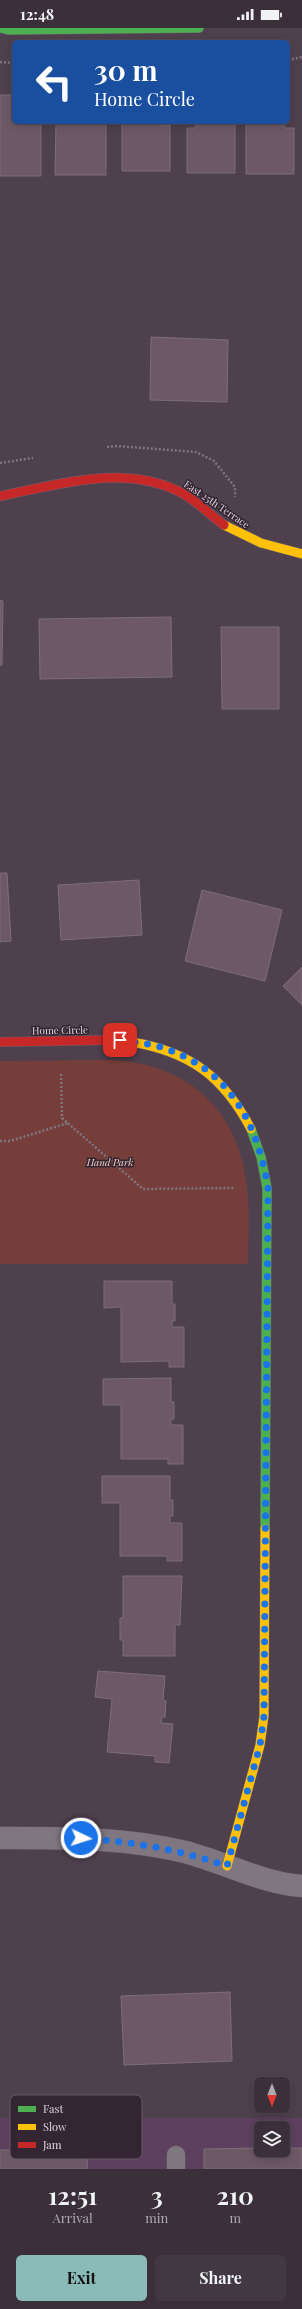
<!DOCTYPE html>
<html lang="en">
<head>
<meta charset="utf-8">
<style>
  body { margin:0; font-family:"Playfair Display",serif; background:#423842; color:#f1f3f6; height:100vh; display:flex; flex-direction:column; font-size:15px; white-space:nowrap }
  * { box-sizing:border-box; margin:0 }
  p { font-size:13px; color:#aca9af }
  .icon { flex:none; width:22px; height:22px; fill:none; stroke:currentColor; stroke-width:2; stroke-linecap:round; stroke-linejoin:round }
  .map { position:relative; height:2141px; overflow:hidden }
  .panel { display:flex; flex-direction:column; background:#3b303a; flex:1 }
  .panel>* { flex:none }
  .hud { position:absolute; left:12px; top:12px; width:278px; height:84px; border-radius:6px; box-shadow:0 2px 10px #0003,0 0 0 1px #544b54; background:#1a4fa0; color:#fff; overflow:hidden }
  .needle { width:26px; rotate:180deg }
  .tools { position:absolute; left:254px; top:2049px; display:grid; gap:8px }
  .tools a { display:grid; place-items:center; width:36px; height:36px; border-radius:6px; background:#3b303a; box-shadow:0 2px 10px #0003,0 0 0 1px #544b54; font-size:20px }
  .pin { position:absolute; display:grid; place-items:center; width:34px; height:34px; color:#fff; margin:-17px; border-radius:8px; box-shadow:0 2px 6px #0006 }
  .me { position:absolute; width:44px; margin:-22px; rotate:94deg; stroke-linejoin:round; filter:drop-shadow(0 0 3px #0008) }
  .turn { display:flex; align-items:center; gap:14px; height:84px; padding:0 16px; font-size:18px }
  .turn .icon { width:52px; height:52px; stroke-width:2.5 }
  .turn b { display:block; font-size:28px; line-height:34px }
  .eta { display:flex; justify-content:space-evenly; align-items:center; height:68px; text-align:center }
  .eta b { font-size:24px; font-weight:700; line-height:28px }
  .action { display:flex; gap:8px; margin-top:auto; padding:8px 16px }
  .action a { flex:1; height:46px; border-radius:6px; background:#8bbbb9; color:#111; font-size:16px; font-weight:700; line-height:46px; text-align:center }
  .action a+a { background:#423842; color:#f1f3f6 }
  .status { display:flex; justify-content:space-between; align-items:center; height:28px; padding:0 20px; background:#3b303a; direction:ltr }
  .status svg { height:11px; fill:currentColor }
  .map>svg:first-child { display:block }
  .built { fill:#5d405d; fill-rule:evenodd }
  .green { fill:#763e3a }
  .building { fill:#6d5966; stroke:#7c6e77 }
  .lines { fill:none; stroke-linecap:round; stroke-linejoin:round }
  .lane-casing { stroke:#6c5f6c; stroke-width:19 }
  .street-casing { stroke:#6c5f6c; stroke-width:23 }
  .fast-casing { stroke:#6c5f6c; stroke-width:10 }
  .slow-casing { stroke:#6c5f6c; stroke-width:10 }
  .jam-casing { stroke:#6c5f6c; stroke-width:10 }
  .path { stroke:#7f767f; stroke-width:2.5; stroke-dasharray:2 2; stroke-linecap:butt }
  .lane { stroke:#807680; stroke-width:18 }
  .street { stroke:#807680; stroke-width:22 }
  .fast { stroke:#4caf50; stroke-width:9 }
  .slow { stroke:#ffc107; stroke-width:9 }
  .jam { stroke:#c62828; stroke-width:9 }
  .route { stroke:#1a73e8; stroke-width:7; stroke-dasharray:0 12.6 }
  .labels { text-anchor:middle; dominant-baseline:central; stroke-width:3; stroke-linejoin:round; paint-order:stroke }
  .street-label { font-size:10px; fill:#e1d1e0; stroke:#332632 }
  .park-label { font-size:10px; font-style:italic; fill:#f8cdc7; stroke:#332632 }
  .key { fill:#332632; stroke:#675966; stroke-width:1 }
  .key-label { font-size:11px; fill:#e1d1e0 }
</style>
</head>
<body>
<div class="status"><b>12:48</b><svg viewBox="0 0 49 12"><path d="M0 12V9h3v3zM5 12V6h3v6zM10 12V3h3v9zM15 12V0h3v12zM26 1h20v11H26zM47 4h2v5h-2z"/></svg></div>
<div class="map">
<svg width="302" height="2141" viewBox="0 0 302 2141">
  <rect width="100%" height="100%" fill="#4f404e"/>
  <!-- built -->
  <path class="built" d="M 0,2090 L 302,2090 L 302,2141 L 0,2141 ZM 261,2100 L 283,2100 L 283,2122 L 261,2122 Z"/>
  <!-- green -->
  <path class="green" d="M 113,1032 C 190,1037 239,1083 247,1160 C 250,1185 248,1211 248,1236 L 0,1236 L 0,1033 Z"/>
  <!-- building -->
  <path class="building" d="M 0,67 L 14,67 L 14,94 L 41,94 L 41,148 L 0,148 Z
    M 56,94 L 106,94 L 106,147 L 55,147 Z
    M 122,94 L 160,94 L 160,98 L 170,97 L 170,143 L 122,143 Z
    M 196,94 L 235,94 L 235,145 L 187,145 L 187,100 L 196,100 Z
    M 246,94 L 284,94 L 284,100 L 294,100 L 294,146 L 246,146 Z
    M 151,309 L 228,312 L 227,374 L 150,372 Z
    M 0,572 L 3,573 L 2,637 L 0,637 Z
    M 171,589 L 172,649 L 40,651 L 39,591 Z
    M 221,599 L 279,599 L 279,681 L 222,681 Z
    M 0,845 L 7,845 L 11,913 L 0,914 Z
    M 139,852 L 142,907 L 61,912 L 58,857 Z
    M 202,862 L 282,882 L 265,953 L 185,933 Z
    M 302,939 L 302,977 L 283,958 Z
    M 104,1253 L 172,1253 L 172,1276 L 175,1276 L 175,1293 L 172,1293 L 172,1299 L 184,1299 L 184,1339 L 169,1339 L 169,1333 L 121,1334 L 121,1279 L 104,1280 Z
    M 171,1350 L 171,1374 L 174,1374 L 174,1391 L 171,1391 L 171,1397 L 183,1397 L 183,1436 L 168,1436 L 168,1431 L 121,1431 L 121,1377 L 103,1377 L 103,1351 Z
    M 102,1448 L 170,1448 L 170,1472 L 173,1472 L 173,1488 L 170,1488 L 170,1495 L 182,1495 L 182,1533 L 167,1533 L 167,1528 L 120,1528 L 120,1475 L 102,1475 Z
    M 123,1548 L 182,1548 L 180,1597 L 175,1597 L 175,1628 L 123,1628 L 123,1612 L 120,1612 L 120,1590 L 123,1590 Z
    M 98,1643 L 165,1648 L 163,1672 L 166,1673 L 165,1689 L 162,1689 L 161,1695 L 173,1696 L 169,1735 L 155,1734 L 155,1728 L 107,1724 L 112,1671 L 95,1669 Z
    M 230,1964 L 232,2033 L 124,2037 L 121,1968 Z
    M 261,2120 L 261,2122 L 283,2122 L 283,2120 L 302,2120 L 302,2141 L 204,2141 L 204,2121 Z
    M 0,2122 L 88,2122 L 87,2141 L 0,2141 Z"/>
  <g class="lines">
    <!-- lane casing -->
    <g class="lane-casing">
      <path id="lane" d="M 176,2127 L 176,2141"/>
    </g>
    <!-- street casing -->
    <g class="street-casing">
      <path id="street" d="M 0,1810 C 62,1810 124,1809 185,1824 C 224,1834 261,1855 302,1858"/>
    </g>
    <!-- fast casing -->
    <g class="fast-casing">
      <path id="fast" d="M 0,0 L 9,2 L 199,0
        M 251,1101 L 261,1129 L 267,1160 L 265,1501"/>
    </g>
    <!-- slow casing -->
    <g class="slow-casing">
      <path id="slow" d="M 224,497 L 261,515 L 302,526
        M 132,1014 C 190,1024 223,1048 251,1101
        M 227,1838 L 260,1717 L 264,1688 L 265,1501"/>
    </g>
    <!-- jam casing -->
    <g class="jam-casing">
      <path id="jam" d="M 0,468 C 57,457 124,435 180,464 C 196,472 209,486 224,497
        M 0,1014 L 112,1012 L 132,1014"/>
    </g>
    <!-- path -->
    <path class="path" d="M 288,32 L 302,29
      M 0,34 L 14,35
      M 107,419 L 117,418 L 196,424 L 214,433 L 235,459 L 235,469
      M 0,435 L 33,430
      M 61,1046 L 62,1090 L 143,1161 L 234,1160
      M 0,1113 L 10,1113 L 68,1095"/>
    <!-- lane -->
    <use href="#lane" class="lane"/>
    <!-- street -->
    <use href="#street" class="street"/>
    <!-- fast -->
    <use href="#fast" class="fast"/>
    <!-- slow -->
    <use href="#slow" class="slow"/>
    <!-- jam -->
    <use href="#jam" class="jam"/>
  </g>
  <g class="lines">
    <!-- route -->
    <path class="route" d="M 81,1810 C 133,1814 177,1821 227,1838 L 260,1717 L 264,1688 L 268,1160 C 257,1092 227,1038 157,1018 C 145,1015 132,1014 120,1012"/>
  </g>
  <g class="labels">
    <!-- street labels -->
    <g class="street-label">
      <text transform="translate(217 476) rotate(34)">East 25th Terrace</text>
      <text transform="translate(60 1002) rotate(-1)">Home Circle</text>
    </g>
    <!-- park labels -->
    <g class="park-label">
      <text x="110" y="1134">Hand Park</text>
    </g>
  </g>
  <!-- legend -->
  <rect x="10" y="2067" width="132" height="64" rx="6" class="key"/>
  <rect x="18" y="2078" width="18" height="6" fill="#4caf50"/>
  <rect x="18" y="2096" width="18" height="6" fill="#ffc107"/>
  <rect x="18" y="2114" width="18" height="6" fill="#c62828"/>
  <g class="key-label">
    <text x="43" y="2085">Fast</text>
    <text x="43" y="2103">Slow</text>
    <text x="43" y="2121">Jam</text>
  </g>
</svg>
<div class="tools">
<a><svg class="needle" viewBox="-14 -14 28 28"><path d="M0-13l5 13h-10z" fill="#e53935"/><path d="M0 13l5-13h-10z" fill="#aca9af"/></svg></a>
<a><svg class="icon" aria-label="layers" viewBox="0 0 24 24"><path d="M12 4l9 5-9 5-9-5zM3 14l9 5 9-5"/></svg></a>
</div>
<div class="pin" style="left:120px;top:1012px;background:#d93025"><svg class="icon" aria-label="arrive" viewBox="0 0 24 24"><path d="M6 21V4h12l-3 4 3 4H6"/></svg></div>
<svg class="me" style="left:81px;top:1810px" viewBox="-20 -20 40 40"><circle r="17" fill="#1a73e8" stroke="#fff" stroke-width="3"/><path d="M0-11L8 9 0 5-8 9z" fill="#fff"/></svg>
<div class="hud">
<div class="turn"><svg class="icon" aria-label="left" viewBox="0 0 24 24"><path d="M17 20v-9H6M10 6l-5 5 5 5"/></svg><div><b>30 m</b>Home Circle</div></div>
</div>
</div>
<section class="panel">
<div class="eta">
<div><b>12:51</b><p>Arrival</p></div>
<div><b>3</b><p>min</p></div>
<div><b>210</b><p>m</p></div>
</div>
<div class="action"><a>Exit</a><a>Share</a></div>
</section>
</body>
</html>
